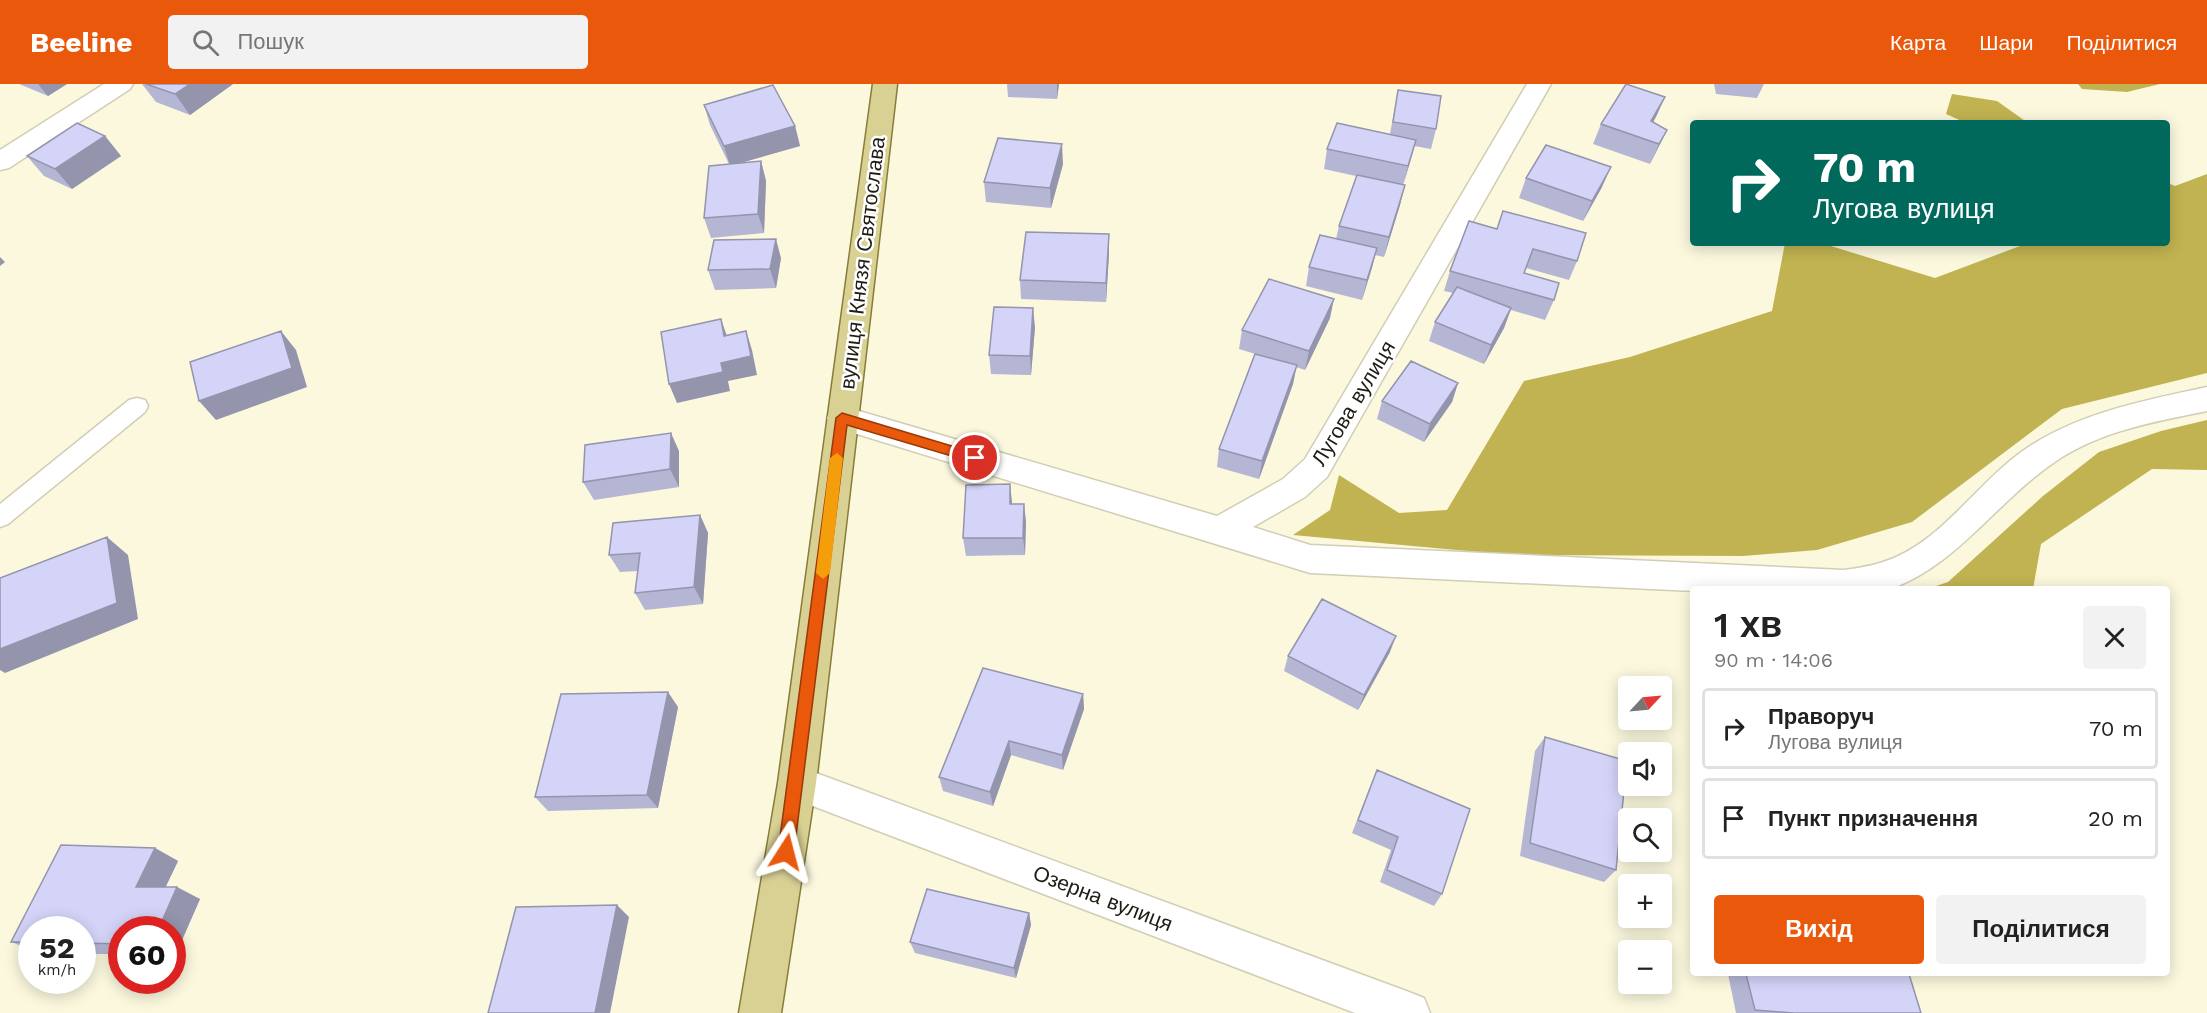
<!DOCTYPE html>
<html lang="uk">
<head>
<meta charset="utf-8">
<style>
  body { margin:0; font-family:"Work Sans",sans-serif; background:#f2f2f2; color:#222; height:100vh; display:flex; flex-direction:column; font-size:22px; white-space:nowrap }
  * { box-sizing:border-box; margin:0 }
  p { font-size:20px; color:#767676 }
  .icon { flex:none; width:33px; height:33px; fill:none; stroke:currentColor; stroke-width:2; stroke-linecap:round; stroke-linejoin:round }
  .map { position:relative; flex:1; overflow:hidden }
  .sheet { position:absolute; left:1690px; top:502px; width:480px; height:390px; display:flex; flex-direction:column; background:#fff; border-radius:6px; box-shadow:0 3px 15px #0003 }
  .sheet>* { flex:none }
  .hud { position:absolute; left:1690px; top:36px; width:480px; height:126px; border-radius:6px; box-shadow:0 3px 15px #0003; background:#00695c; color:#fff; overflow:hidden }
  .needle { width:39px; rotate:64deg }
  .tools { position:absolute; left:1618px; top:592px; display:grid; gap:12px }
  .tools a { display:grid; place-items:center; width:54px; height:54px; border-radius:6px; background:#fff; box-shadow:0 3px 15px #0003; font-size:30px }
  .speed { position:absolute; left:18px; top:832px; display:flex; gap:12px; font-size:30px; font-weight:700; text-align:center }
  .speed>* { display:grid; place-content:center; width:78px; height:78px; border-radius:50%; background:#fff; box-shadow:0 3px 15px #0003; line-height:1 }
  .speed small { font-size:15px; font-weight:400 }
  .speed .limit { border:9px solid #d22; background:#fff; color:#111 }
  .pin { position:absolute; display:grid; place-items:center; width:51px; height:51px; color:#fff; margin:-26px; border:3px solid #fff; border-radius:50%; box-shadow:0 2px 6px #0007 }
  .me { position:absolute; width:66px; margin:-33px; rotate:9deg; stroke-linejoin:round; filter:drop-shadow(0 0 4px #0008) }
  .turn { display:flex; align-items:center; gap:21px; height:126px; padding:0 24px; font-size:27px }
  .turn .icon { width:78px; height:78px; stroke-width:2.5 }
  .turn b { display:block; font-size:42px; line-height:51px }
  .round { display:grid; place-items:center; flex:none; width:63px; height:63px; border-radius:6px; background:#f2f2f2 }
  .overview { display:flex; align-items:center; justify-content:space-between; height:102px; padding:0 24px }
  h1 { font-size:36px; font-weight:600; line-height:45px }
  .cta { display:flex; gap:12px; margin-top:auto; padding:12px 24px }
  .cta a { flex:1; height:69px; border-radius:6px; background:#ea580c; color:#fff; font-size:24px; font-weight:600; line-height:69px; text-align:center }
  .cta a+a { background:#f2f2f2; color:#222 }
  ul { padding:0; list-style:none }
  li { display:flex; align-items:center; gap:18px; height:81px; margin:0 12px 9px; padding:0 12px; border:3px solid #e0e0e0; border-radius:6px }
  li div { flex:1 }
  li b { display:block; font-size:22px }
  li em { font-style:normal }
  header { display:flex; align-items:center; gap:36px; box-sizing:border-box; height:84px; padding:0 30px; background:#ea580c; color:#fff }
  header strong { font-size:28px }
  nav { display:flex; gap:33px; margin-inline-start:auto; font-size:21px }
  .search { width:420px; height:54px; background:#f2f2f2; display:flex; align-items:center; gap:15px; box-sizing:border-box; padding:0 21px; border-radius:6px; color:#767676; font-size:22px }
  .map>svg:first-child { display:block }
  .forest { fill:#c1b351 }
  .lines { fill:none; stroke-linecap:round; stroke-linejoin:round }
  .lane-casing { stroke:#d1ceb5; stroke-width:3 }
  .street-casing { stroke:#d1ceb5; stroke-width:3 }
  .primary-casing { stroke:#877d38; stroke-width:3 }
  .lane { fill:#fff; fill-rule:evenodd }
  .street { fill:#fff; fill-rule:evenodd }
  .primary { fill:#d9d094; fill-rule:evenodd }
  .wall { fill:#b5b6d4 }
  .shaded-wall { fill:#9494ad }
  .building { fill:#d3d4f7; stroke:#9494ad; stroke-width:1.5 }
  .route { fill:#ea580c; stroke:#983908; stroke-width:1.5 }
  .slow { fill:#f59e0b }
  .labels { text-anchor:middle; dominant-baseline:central; stroke-width:5; stroke-linejoin:round; paint-order:stroke }
  .street-label { font-size:21px; fill:#1e1d14; stroke:#fff }
</style>
</head>
<body>
<header>
<strong>Beeline</strong>
<div class="search"><svg class="icon" aria-label="search" viewBox="0 0 24 24"><circle cx="10" cy="10" r="6"/><path d="M15 15l6 6"/></svg>Пошук</div>
<nav><a>Карта</a><a>Шари</a><a>Поділитися</a></nav>
</header>
<div class="map">
<svg width="2207" height="929" viewBox="0 0 2207 929">
  <rect width="100%" height="100%" fill="#fbf8de"/>
  <!-- forest -->
  <path class="forest" d="M 2078,0 L 2160,0 L 2127,8 L 2082,5 Z
    M 1952,10 L 1997,17 L 2028,39 L 1966,39 L 1946,30 Z
    M 2207,90 L 2207,289 L 2062,325 L 1912,438 L 1817,466 L 1743,472 L 1511,471 L 1293,451 L 1330,426 L 1339,391 L 1399,429 L 1447,426 L 1524,297 L 1630,273 L 1772,227 L 1785,159 L 1821,159 L 1935,194 L 2028,159 L 2168,159 L 2168,99 L 2175,102 Z
    M 2207,336 L 2207,386 L 2152,385 L 2041,460 L 2033,505 L 1927,505 L 1948,498 L 2043,412 L 2099,368 L 2161,347 Z"/>
  <g class="lines">
    <!-- lane casing -->
    <g class="lane-casing">
      <path id="lane" d="M 137,314 L 145,316 L 148,322 L 145,328 L 8,440 L 0,443 L 0,420 L 129,316 Z"/>
    </g>
    <!-- street casing -->
    <g class="street-casing">
      <path id="street" d="M 104,0 L 133,0 L 130,5 L 9,84 L 0,86 L 0,66 Z
        M 1527,0 L 1551,0 L 1327,393 L 1305,413 L 1253,443 L 1310,461 L 1844,486 C 1856,484 1868,483 1880,479 C 1942,461 1978,395 2030,362 C 2083,328 2146,316 2207,303 L 2207,327 C 2152,338 2095,348 2049,382 C 1993,422 1956,482 1888,506 L 1694,507 L 1310,489 L 831,342 L 827,334 L 831,326 L 842,322 L 1217,432 L 1283,395 L 1305,375 Z
        M 797,682 L 1409,908 L 1424,914 L 1430,929 L 1355,929 L 784,711 L 778,699 L 784,687 Z"/>
    </g>
    <!-- primary casing -->
    <g class="primary-casing">
      <path id="primary" d="M 873,0 L 897,0 L 816,699 L 781,929 L 739,929 L 778,699 Z"/>
    </g>
    <!-- lane -->
    <use href="#lane" class="lane"/>
    <!-- street -->
    <use href="#street" class="street"/>
    <!-- primary -->
    <use href="#primary" class="primary"/>
  </g>
  <!-- wall -->
  <path class="wall" d="M 19,0 L 67,0 L 48,12 Z
    M 142,0 L 233,0 L 190,31 L 156,18 Z
    M 1007,0 L 1059,0 L 1057,15 L 1008,13 Z
    M 1714,0 L 1764,0 L 1757,14 L 1716,10 Z
    M 1398,6 L 1436,45 L 1431,65 L 1414,62 L 1403,101 L 1400,121 L 1384,173 L 1375,171 L 1362,216 L 1306,202 L 1309,183 L 1336,155 L 1339,142 L 1356,92 L 1324,85 L 1327,65 L 1390,50 Z
    M 1665,13 L 1653,38 L 1667,46 L 1650,80 L 1593,60 L 1601,40 Z
    M 704,21 L 795,42 L 800,62 L 740,79 L 761,77 L 766,97 L 764,149 L 711,154 L 704,134 L 729,80 L 710,41 Z
    M 105,52 L 121,72 L 72,105 L 44,92 L 27,72 Z
    M 1063,80 L 1051,124 L 986,118 L 984,98 Z
    M 1526,94 L 1602,103 L 1583,137 L 1519,114 Z
    M 1497,145 L 1577,177 L 1569,196 L 1526,184 L 1524,189 L 1554,216 L 1545,236 L 1511,226 L 1504,244 L 1484,280 L 1429,257 L 1435,238 L 1453,209 L 1444,207 L 1450,187 Z
    M 1109,150 L 1109,170 L 1106,218 L 1021,215 L 1020,196 Z
    M 781,174 L 776,204 L 715,206 L 708,186 Z
    M 1330,234 L 1305,286 L 1296,283 L 1293,300 L 1259,395 L 1217,383 L 1219,365 L 1262,272 L 1239,265 L 1242,246 Z
    M 1035,243 L 1031,291 L 991,290 L 989,271 Z
    M 1458,299 L 1452,318 L 1424,358 L 1377,335 L 1382,317 Z
    M 679,367 L 679,403 L 594,416 L 583,398 Z
    M 1012,420 L 1026,437 L 1025,471 L 966,472 L 963,454 Z
    M 700,431 L 708,449 L 703,520 L 645,526 L 635,509 L 638,487 L 620,488 L 609,471 Z
    M 1390,568 L 1358,626 L 1284,587 L 1288,572 Z
    M 1083,610 L 1084,625 L 1063,686 L 1011,671 L 993,722 L 943,707 L 939,693 Z
    M 678,623 L 658,724 L 548,727 L 535,713 Z
    M 1545,653 L 1616,786 L 1604,798 L 1520,772 L 1535,667 Z
    M 1377,686 L 1442,810 L 1434,822 L 1380,798 L 1391,766 L 1352,749 L 1371,700 Z
    M 155,764 L 178,777 L 165,803 L 200,815 L 175,872 L 172,872 L 172,846 L 122,846 L 122,870 L 82,870 L 82,846 L 32,846 L 32,866 L 11,858 Z
    M 1029,829 L 1031,841 L 1016,894 L 915,869 L 910,858 Z
    M 1728,890 L 1909,890 L 1921,929 L 1736,929 Z"/>
  <!-- shaded-wall -->
  <path class="shaded-wall" d="M 38,0 L 67,0 L 48,12 Z
    M 190,0 L 233,0 L 190,31 L 175,10 Z
    M 1057,0 L 1059,0 L 1057,15 Z
    M 1665,13 L 1656,33 L 1642,57 L 1651,37 Z
    M 795,42 L 800,62 L 730,82 L 724,62 Z
    M 1667,46 L 1650,80 L 1659,60 Z
    M 105,52 L 121,72 L 72,105 L 55,85 Z
    M 1416,56 L 1411,75 L 1403,102 L 1408,82 Z
    M 1062,60 L 1063,80 L 1051,124 L 1050,104 Z
    M 761,77 L 766,97 L 764,149 L 758,130 Z
    M 1611,83 L 1602,103 L 1583,137 L 1592,117 Z
    M 1405,101 L 1400,121 L 1384,173 L 1389,153 Z
    M 1109,150 L 1109,170 L 1106,218 L 1106,199 Z
    M 776,155 L 781,174 L 776,204 L 770,185 Z
    M 1377,164 L 1372,184 L 1362,216 L 1367,196 Z
    M 0,173 L 5,178 L 0,182 Z
    M 1334,215 L 1330,234 L 1305,286 L 1309,267 Z
    M 1033,224 L 1035,243 L 1031,291 L 1030,272 Z
    M 1511,224 L 1504,244 L 1484,280 L 1491,261 Z
    M 721,235 L 728,255 L 724,252 Z
    M 281,247 L 296,266 L 307,303 L 216,336 L 199,317 Z
    M 746,247 L 752,266 L 757,291 L 728,297 L 730,307 L 677,319 L 669,300 L 721,279 Z
    M 1297,281 L 1293,300 L 1259,395 L 1262,377 Z
    M 1458,299 L 1452,318 L 1424,358 L 1430,340 Z
    M 671,349 L 679,367 L 679,403 L 670,385 Z
    M 1010,400 L 1012,418 L 1011,437 L 1010,420 Z
    M 1024,420 L 1026,437 L 1025,471 L 1023,454 Z
    M 700,431 L 708,449 L 703,520 L 694,503 Z
    M 107,453 L 128,471 L 138,535 L 5,589 L 0,586 L 0,565 Z
    M 1396,552 L 1390,568 L 1358,626 L 1364,611 Z
    M 668,608 L 678,623 L 658,724 L 647,711 Z
    M 1083,610 L 1084,625 L 1063,686 L 1062,671 Z
    M 1009,657 L 1011,671 L 993,722 L 990,708 Z
    M 155,764 L 178,777 L 160,815 L 136,803 Z
    M 177,803 L 200,815 L 175,872 L 172,871 L 172,846 L 158,846 Z
    M 617,821 L 629,833 L 610,929 L 595,929 Z
    M 1029,829 L 1031,841 L 1016,894 L 1014,884 Z"/>
  <!-- building -->
  <path class="building" d="M 146,0 L 190,0 L 175,10 Z
    M 1626,0 L 1665,13 L 1651,37 L 1667,46 L 1659,60 L 1601,40 Z
    M 773,1 L 795,42 L 724,62 L 704,21 Z
    M 1398,6 L 1441,12 L 1436,45 L 1393,38 Z
    M 77,39 L 105,52 L 55,85 L 27,72 Z
    M 1337,39 L 1416,56 L 1408,82 L 1327,65 Z
    M 998,54 L 1062,60 L 1050,104 L 984,98 Z
    M 1546,61 L 1611,83 L 1592,117 L 1526,94 Z
    M 761,77 L 758,130 L 704,134 L 709,82 Z
    M 1357,91 L 1405,101 L 1389,153 L 1339,142 Z
    M 1503,127 L 1586,149 L 1577,177 L 1533,165 L 1524,189 L 1559,199 L 1554,216 L 1450,187 L 1469,137 L 1497,145 Z
    M 1026,148 L 1109,150 L 1106,199 L 1020,196 Z
    M 1320,151 L 1377,164 L 1367,196 L 1309,183 Z
    M 776,155 L 770,185 L 708,186 L 714,156 Z
    M 1269,195 L 1334,215 L 1309,267 L 1242,246 Z
    M 1457,203 L 1511,224 L 1491,261 L 1435,238 Z
    M 994,223 L 1033,224 L 1030,272 L 989,271 Z
    M 721,235 L 724,252 L 746,247 L 751,272 L 721,279 L 723,288 L 669,300 L 661,248 Z
    M 281,247 L 292,284 L 199,317 L 190,278 Z
    M 1255,270 L 1297,281 L 1262,377 L 1219,365 Z
    M 1411,277 L 1458,299 L 1430,340 L 1382,317 Z
    M 671,349 L 670,385 L 583,398 L 585,361 Z
    M 1010,400 L 1010,420 L 1024,420 L 1023,454 L 963,454 L 966,401 Z
    M 700,431 L 694,503 L 635,509 L 640,469 L 609,471 L 613,439 Z
    M 107,453 L 117,519 L 0,565 L 0,494 Z
    M 1322,515 L 1396,552 L 1364,611 L 1288,572 Z
    M 983,584 L 1083,610 L 1062,671 L 1009,657 L 990,708 L 939,693 Z
    M 668,608 L 647,711 L 535,713 L 561,610 Z
    M 1545,653 L 1627,677 L 1616,786 L 1530,759 Z
    M 1377,686 L 1470,725 L 1442,810 L 1387,786 L 1398,753 L 1358,736 Z
    M 61,761 L 155,764 L 136,803 L 177,803 L 158,846 L 122,846 L 122,860 L 82,859 L 82,846 L 32,846 L 32,858 L 11,858 Z
    M 927,805 L 1029,829 L 1014,884 L 910,858 Z
    M 617,821 L 595,929 L 488,929 L 516,823 Z
    M 1746,890 L 1909,890 L 1921,929 L 1794,929 L 1755,926 Z"/>
  <!-- route -->
  <path class="route" d="M 842,329 L 975,369 L 982,374 L 975,379 L 847,341 L 794,768 L 791,773 L 786,776 L 780,773 L 778,768 L 836,334 Z"/>
  <!-- slow -->
  <path class="slow" d="M 837,369 L 843,374 L 830,489 L 823,495 L 816,489 L 830,374 Z"/>
  <g class="labels">
    <!-- street labels -->
    <g class="street-label">
      <text transform="translate(862 179) rotate(-83)">вулиця Князя Святослава</text>
      <text transform="translate(1353 319) rotate(-59)">Лугова вулиця</text>
      <text transform="translate(1103 814) rotate(21)">Озерна вулиця</text>
    </g>
  </g>
</svg>
<div class="tools">
<a><svg class="needle" viewBox="-14 -14 28 28"><path d="M0-13l5 13h-10z" fill="#e53935"/><path d="M0 13l5-13h-10z" fill="#767676"/></svg></a>
<a><svg class="icon" aria-label="sound" viewBox="0 0 24 24"><path d="M4 9h4l5-4v14l-5-4H4zM17 9q2 3 0 6"/></svg></a>
<a><svg class="icon" aria-label="search" viewBox="0 0 24 24"><circle cx="10" cy="10" r="6"/><path d="M15 15l6 6"/></svg></a>
<a>+</a>
<a>−</a>
</div>
<div class="speed"><div>52<small>km/h</small></div><div class="limit">60</div></div>
<div class="pin" style="left:975px;top:374px;background:#d93025"><svg class="icon" aria-label="arrive" viewBox="0 0 24 24"><path d="M6 21V4h12l-3 4 3 4H6"/></svg></div>
<svg class="me" style="left:786px;top:768px" viewBox="-20 -20 40 40"><path d="M0-17L14 15 0 8-14 15z" fill="#ea580c" stroke="#fff" stroke-width="4"/></svg>
<div class="hud">
<div class="turn"><svg class="icon" aria-label="right" viewBox="0 0 24 24"><path d="M7 20v-9h11M14 6l5 5-5 5"/></svg><div><b>70 m</b>Лугова вулиця</div></div>
</div>
<section class="sheet">
<div class="overview"><div><h1>1 хв</h1><p>90 m · 14:06</p></div><a class="round"><svg class="icon" aria-label="close" viewBox="0 0 24 24"><path d="M6 6l12 12M18 6L6 18"/></svg></a></div>
<ul>
<li><svg class="icon" aria-label="right" viewBox="0 0 24 24"><path d="M7 20v-9h11M14 6l5 5-5 5"/></svg><div><b>Праворуч</b><p>Лугова вулиця</p></div><em>70 m</em></li>
<li><svg class="icon" aria-label="arrive" viewBox="0 0 24 24"><path d="M6 21V4h12l-3 4 3 4H6"/></svg><div><b>Пункт призначення</b></div><em>20 m</em></li>
</ul>
<div class="cta"><a>Вихід</a><a>Поділитися</a></div>
</section>
</div>
</body>
</html>
